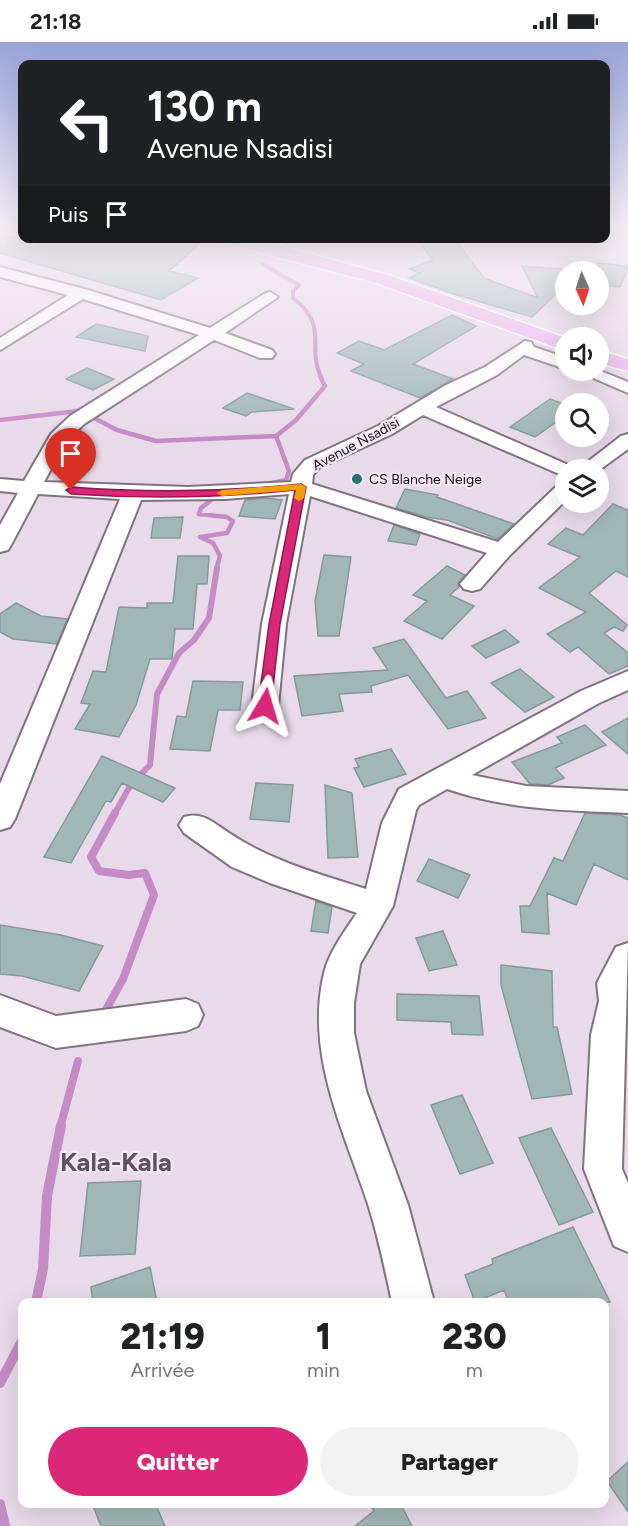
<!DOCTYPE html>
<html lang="fr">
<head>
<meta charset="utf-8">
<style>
  body { margin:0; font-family:Figtree,sans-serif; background:#f2f2f2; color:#202124; height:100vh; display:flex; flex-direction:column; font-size:22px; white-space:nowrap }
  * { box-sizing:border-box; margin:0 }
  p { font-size:20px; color:#757577 }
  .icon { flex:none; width:33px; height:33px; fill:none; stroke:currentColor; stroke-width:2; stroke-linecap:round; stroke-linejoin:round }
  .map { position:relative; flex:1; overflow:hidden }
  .sheet { position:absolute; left:18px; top:1256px; width:591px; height:210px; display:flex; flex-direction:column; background:#fff; border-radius:12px; box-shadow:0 6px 24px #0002 }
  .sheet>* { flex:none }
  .banner { position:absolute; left:18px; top:18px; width:592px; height:183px; border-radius:12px; box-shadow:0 6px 24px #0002; background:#202124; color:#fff; overflow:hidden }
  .needle { width:39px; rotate:177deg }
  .fabs { position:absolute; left:555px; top:219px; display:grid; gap:12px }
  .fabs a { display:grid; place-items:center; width:54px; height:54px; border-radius:50%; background:#fff; box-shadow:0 6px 24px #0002; font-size:30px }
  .pin { position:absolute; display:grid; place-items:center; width:51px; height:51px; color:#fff; margin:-62px -26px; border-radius:50% 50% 50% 0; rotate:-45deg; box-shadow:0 0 6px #0007 }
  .pin .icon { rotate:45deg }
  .me { position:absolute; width:66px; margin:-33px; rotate:7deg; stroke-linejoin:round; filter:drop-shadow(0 0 4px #0008) }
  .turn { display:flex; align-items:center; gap:21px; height:126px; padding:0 30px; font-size:27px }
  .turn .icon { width:78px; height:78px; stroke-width:2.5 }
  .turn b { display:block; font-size:42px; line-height:51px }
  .then { display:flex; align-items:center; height:57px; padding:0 30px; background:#0003; gap:12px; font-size:22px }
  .eta { display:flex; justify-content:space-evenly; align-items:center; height:102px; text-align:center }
  .eta b { font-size:36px; font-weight:800; line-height:42px }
  .primary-button { display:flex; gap:12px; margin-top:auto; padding:12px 30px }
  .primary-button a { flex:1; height:69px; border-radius:36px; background:#db2777; color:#fff; font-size:24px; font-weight:800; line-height:69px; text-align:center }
  .primary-button a+a { background:#f2f2f2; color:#202124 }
  .status { display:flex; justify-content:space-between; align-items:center; height:42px; padding:0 30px; background:#fff; direction:ltr }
  .status svg { height:16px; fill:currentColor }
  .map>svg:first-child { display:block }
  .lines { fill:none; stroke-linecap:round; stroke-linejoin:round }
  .stream-far4 { stroke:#c58bc6; stroke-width:4 }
  .stream-far3 { stroke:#c58bc6; stroke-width:4.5 }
  .stream-far2 { stroke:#c58bc6; stroke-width:6 }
  .stream-far1 { stroke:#c58bc6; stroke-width:8 }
  .stream { stroke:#c58bc6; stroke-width:10 }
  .building { fill:#a1b7b6; stroke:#849a99; stroke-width:1.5 }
  .minor-casing { stroke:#807380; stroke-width:4 }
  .highway-casing { stroke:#fff; stroke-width:3 }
  .minor { fill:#fff; fill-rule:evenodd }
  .highway { fill:#ecb7ed; fill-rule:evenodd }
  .route { fill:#db2777; stroke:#8e194d; stroke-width:1.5 }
  .slow { fill:#f59e0b }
  .poi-dot { fill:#277170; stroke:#f5e7f5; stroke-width:2 }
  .labels { text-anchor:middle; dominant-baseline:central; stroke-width:4.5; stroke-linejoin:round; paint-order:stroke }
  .far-street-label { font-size:14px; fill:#140f14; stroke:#f5e7f5 }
  .far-poi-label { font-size:14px; fill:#140f14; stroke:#f5e7f5; text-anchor:start }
  .near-district-label { font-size:26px; font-weight:bold; fill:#5d515d; stroke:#f5e7f5 }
</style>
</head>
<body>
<div class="status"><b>21:18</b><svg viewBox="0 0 49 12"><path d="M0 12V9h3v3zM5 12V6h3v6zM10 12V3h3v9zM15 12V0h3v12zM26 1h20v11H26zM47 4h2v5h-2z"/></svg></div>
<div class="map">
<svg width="628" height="1484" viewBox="0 0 628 1484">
  <rect width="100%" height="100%" fill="#e8dae8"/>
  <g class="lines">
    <!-- stream-far4 -->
    <path class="stream-far4" d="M 262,222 L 299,243 L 293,249 L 293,256 C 330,285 306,303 321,335"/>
    <!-- stream-far3 -->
    <path class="stream-far3" d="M 94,376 L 117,388 L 156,399 L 276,394 L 296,378 L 325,344 L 320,334
      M 0,378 L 78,369
      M 267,442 L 286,438 L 289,429 L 276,394
      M 215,455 L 201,466 L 199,472 L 227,475 L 233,479 L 227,491 L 200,495 L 213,501 L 220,514 L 216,528"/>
    <!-- stream-far2 -->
    <path class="stream-far2" d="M 114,773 L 131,742 L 150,723 L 157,652 L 179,611 L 194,598 L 209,576 L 217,526"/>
    <!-- stream-far1 -->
    <path class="stream-far1" d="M 103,973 L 123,937 L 154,853 L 145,831 L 129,833 L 99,829 L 91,815 L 115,771
      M 60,1086 L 78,1019"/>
    <!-- stream -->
    <path class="stream" d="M 36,1260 L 43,1227 L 47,1154 L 61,1084
      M 0,1341 L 22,1299
      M 0,1462 L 5,1484"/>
  </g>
  <!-- building -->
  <path class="building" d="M 0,193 L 40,200 L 48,196 L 206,196 L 169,229 L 198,236 L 161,258 L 0,211 Z
    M 416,196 L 454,196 L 484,236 L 538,256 L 522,224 L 580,228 L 566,230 L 566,242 L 532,275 L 454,252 L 409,236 L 420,231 L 409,227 L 433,218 Z
    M 598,221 L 628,224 L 620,245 L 609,244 L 598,251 Z
    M 452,273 L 476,284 L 413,322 L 453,337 L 420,356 L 351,329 L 364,322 L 337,311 L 359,299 L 384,308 Z
    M 96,282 L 148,294 L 145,309 L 76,295 Z
    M 87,326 L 114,337 L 93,348 L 66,337 Z
    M 247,351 L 294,367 L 252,370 L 246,374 L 223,366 Z
    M 550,357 L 566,363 L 566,373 L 535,395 L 510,385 Z
    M 405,447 L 438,453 L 437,455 L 514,482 L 498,497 L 447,478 L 426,475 L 396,466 Z
    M 265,456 L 282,458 L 275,477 L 239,474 L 245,458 Z
    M 613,462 L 628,468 L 628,535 L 616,529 L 589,551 L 627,583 L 623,589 L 614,585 L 604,591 L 628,611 L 628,624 L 609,632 L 578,605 L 570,610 L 547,592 L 586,570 L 539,546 L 580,515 L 548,502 L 566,486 L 583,493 Z
    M 183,475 L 180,496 L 151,496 L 154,476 Z
    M 394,483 L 420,492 L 416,503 L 388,499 Z
    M 324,513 L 351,515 L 339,594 L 318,594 L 315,559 Z
    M 178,514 L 209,514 L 207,542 L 197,542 L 193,587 L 175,587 L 172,617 L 150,617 L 136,663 L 119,695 L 75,687 L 90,662 L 81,661 L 93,629 L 106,630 L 119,565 L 147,566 L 147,561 L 173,561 Z
    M 447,524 L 465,533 L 458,541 L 459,545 L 450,553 L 474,564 L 442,597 L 404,579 L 427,559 L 413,553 Z
    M 16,561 L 41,574 L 67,577 L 57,602 L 13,597 L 0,590 L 0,572 Z
    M 505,588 L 519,600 L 486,616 L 472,604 Z
    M 404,597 L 446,656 L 467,649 L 486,676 L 448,687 L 408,633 L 371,644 L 372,650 L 339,652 L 343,669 L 302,674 L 294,634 L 388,628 L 373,606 Z
    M 520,627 L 554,655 L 525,670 L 491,641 Z
    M 193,639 L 243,640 L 240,668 L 218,668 L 210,709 L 170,707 L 177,674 L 186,675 Z
    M 628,676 L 628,712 L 602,690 Z
    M 585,683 L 606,703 L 555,726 L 564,736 L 548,743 L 530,742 L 512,720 L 562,701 L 557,695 Z
    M 391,707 L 406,732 L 364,745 L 354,726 L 359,725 L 355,717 Z
    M 102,714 L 175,746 L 163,760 L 122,741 L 111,760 L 106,759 L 71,821 L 44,815 Z
    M 256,741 L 293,743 L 289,780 L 250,777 Z
    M 325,743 L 352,751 L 358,815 L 328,816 Z
    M 585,771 L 620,773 L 628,776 L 628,838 L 594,822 L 576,863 L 547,851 L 549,892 L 522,890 L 520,864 L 530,864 L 554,816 L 563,819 Z
    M 429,817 L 470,833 L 458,856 L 417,839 Z
    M 316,859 L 332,865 L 328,891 L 311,889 Z
    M 0,883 L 61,893 L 103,904 L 79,949 L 22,934 L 0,932 Z
    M 443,889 L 457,923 L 429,929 L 416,896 Z
    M 501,923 L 552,929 L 553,985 L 557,985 L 572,1052 L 532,1057 L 501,943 Z
    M 397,952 L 479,954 L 483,993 L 452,992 L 451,980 L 397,978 Z
    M 462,1053 L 493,1121 L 460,1132 L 431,1063 Z
    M 551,1086 L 593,1170 L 559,1183 L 519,1096 Z
    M 141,1139 L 135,1212 L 80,1214 L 88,1141 Z
    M 573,1185 L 610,1260 L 509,1260 L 504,1248 L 475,1260 L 465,1233 L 493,1222 L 492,1217 Z
    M 150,1225 L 157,1260 L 93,1260 L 91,1245 Z
    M 628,1420 L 628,1470 L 607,1439 Z
    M 92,1461 L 155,1461 L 165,1484 L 101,1484 Z
    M 369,1461 L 400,1461 L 412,1484 L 355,1484 L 374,1469 Z"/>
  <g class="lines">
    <!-- minor casing -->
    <g class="minor-casing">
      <path id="minor" d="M 0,184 L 12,184 L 0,190 Z
        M 0,225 L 88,248 L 210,286 L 264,252 L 270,250 L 278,255 L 225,291 L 272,308 L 275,312 L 272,316 L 260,316 L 214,298 L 84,382 L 66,399 L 44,440 L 188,445 L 291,440 L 293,432 L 305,418 L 378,384 L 446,343 L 485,325 L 525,299 L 531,300 L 534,305 L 566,316 L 566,327 L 524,313 L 497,333 L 436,365 L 573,425 L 575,428 L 566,428 L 566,435 L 423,373 L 392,392 L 319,426 L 313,433 L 312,442 L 498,500 L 559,442 L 566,440 L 566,458 L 510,513 L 480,547 L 472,549 L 464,547 L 460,542 L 487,511 L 310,454 L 286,582 L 278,664 L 274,671 L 265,673 L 256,671 L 252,664 L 262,582 L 289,452 L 225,457 L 141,458 L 15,777 L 10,785 L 0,788 L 0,742 L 120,457 L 38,452 L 11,503 L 8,508 L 0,510 L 0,483 L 18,451 L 0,449 L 0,437 L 24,439 L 51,392 L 70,374 L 199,293 L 83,257 L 0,308 L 0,296 L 68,253 L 0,235 Z
        M 575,328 L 598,328 L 628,340 L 628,351 Z
        M 628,392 L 628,407 L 598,429 L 577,428 L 621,394 Z
        M 628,629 L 628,648 L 599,661 L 472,733 L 526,744 L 628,749 L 628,771 C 563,768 510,768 447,747 L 419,763 L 416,768 L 393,864 L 360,922 L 354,961 L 354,991 L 366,1049 L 408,1163 L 434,1260 L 392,1260 C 385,1227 378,1194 368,1162 C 343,1087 305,1011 324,931 C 330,908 345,889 357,871 L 270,841 L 232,825 L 184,791 L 179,783 L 184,775 C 202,769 214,781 229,791 C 271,819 319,832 366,847 L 382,781 L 399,747 L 581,649 Z
        M 628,901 L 622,1127 L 628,1141 L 628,1210 L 614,1204 L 584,1127 L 591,993 L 599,959 L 597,941 L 616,905 Z
        M 0,953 L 56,974 L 186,957 L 198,962 L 203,973 L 198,984 L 186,989 L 56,1006 L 0,985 Z"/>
    </g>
    <!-- highway casing -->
    <g class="highway-casing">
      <path id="highway" d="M 219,196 L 251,196 L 388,233 L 566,296 L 566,309 L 376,241 L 221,200 Z
        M 598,308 L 628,317 L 628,329 L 598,321 Z"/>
    </g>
    <!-- minor -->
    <use href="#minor" class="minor"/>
    <!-- highway -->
    <use href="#highway" class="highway"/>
  </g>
  <!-- sky -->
  <linearGradient id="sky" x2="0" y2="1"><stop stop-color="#9aa4da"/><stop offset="0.47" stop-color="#f5eef5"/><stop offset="1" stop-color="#f5eef5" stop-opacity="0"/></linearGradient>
  <rect width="628" height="392" fill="url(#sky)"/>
  <!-- route -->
  <path class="route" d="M 301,442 L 306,445 L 280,582 L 271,664 L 265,669 L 258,664 L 269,582 L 295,448 C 220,456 146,457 71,452 L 66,448 L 71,445 C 148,451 224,450 301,442 Z"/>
  <!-- slow -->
  <path class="slow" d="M 301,442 L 306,445 L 304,456 L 299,459 L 294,456 L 296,448 L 222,454 L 217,451 L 222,448 Z"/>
  <!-- markers -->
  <circle class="poi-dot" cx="357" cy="437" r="6"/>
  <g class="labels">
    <!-- far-street labels -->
    <g class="far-street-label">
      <text transform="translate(356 402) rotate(-28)">Avenue Nsadisi</text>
    </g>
    <!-- far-poi labels -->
    <g class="far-poi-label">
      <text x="369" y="437">CS Blanche Neige</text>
    </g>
    <!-- near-district labels -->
    <g class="near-district-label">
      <text x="116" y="1120">Kala-Kala</text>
    </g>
  </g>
</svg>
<div class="fabs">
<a><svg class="needle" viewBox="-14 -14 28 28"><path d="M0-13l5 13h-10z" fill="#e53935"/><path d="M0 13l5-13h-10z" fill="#757577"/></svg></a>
<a><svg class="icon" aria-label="sound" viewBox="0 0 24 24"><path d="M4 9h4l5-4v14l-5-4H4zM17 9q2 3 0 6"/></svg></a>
<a><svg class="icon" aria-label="search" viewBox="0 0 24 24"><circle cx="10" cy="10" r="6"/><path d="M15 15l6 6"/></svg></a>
<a><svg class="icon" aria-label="layers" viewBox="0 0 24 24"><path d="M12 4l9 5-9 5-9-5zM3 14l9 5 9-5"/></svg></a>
</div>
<div class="pin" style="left:71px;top:448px;background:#d93025"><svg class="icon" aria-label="arrive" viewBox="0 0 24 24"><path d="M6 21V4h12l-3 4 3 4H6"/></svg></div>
<svg class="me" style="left:265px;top:664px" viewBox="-20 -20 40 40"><path d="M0-17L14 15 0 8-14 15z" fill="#db2777" stroke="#fff" stroke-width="4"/></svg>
<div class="banner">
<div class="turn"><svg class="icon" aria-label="left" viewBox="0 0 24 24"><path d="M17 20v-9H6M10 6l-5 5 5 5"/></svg><div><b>130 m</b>Avenue Nsadisi</div></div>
<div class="then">Puis<svg class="icon" aria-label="arrive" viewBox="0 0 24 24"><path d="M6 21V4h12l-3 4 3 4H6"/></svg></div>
</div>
<section class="sheet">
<div class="eta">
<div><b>21:19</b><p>Arrivée</p></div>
<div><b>1</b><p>min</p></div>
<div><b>230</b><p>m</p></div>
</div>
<div class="primary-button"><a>Quitter</a><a>Partager</a></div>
</section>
</div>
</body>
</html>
